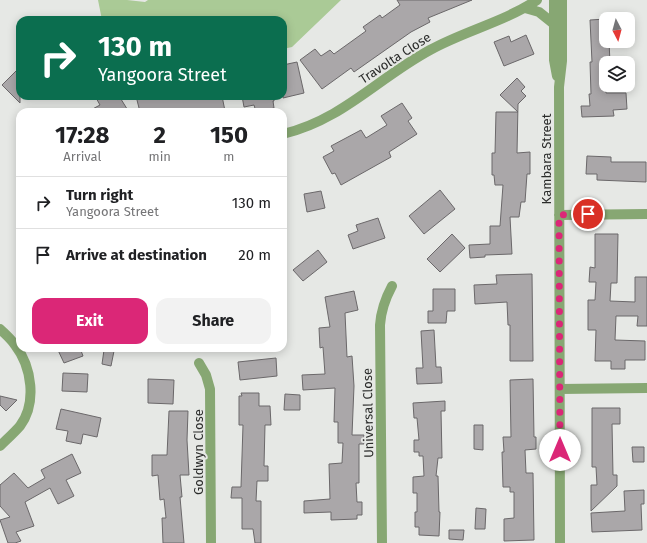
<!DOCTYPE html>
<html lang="en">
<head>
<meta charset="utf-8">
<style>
  body { margin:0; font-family:"Fira Sans",sans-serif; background:#f2f2f2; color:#202124; height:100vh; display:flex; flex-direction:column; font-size:15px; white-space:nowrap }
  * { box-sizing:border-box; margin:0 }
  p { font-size:13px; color:#757577 }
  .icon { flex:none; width:22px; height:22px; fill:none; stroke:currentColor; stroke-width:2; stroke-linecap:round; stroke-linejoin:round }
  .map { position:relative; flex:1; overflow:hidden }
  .drawer { position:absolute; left:16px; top:108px; width:271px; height:244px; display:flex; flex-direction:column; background:#fff; border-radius:12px; box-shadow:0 2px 10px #0003 }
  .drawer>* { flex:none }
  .top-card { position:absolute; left:16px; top:16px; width:271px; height:84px; border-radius:12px; box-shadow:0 2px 10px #0003; background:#0b6e4f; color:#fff; overflow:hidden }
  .needle { width:26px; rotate:174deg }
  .tools { position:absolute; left:599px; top:12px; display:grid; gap:8px }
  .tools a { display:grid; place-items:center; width:36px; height:36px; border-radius:8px; background:#fff; box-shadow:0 2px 10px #0003; font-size:20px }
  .pin { position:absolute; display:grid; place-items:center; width:34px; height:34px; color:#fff; margin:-17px; border:2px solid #fff; border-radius:50%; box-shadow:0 1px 4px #0007 }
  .me { position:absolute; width:44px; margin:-22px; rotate:0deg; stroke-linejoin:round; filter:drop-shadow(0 0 3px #0008) }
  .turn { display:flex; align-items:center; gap:14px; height:84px; padding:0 16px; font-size:18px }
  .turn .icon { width:52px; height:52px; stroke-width:2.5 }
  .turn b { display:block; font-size:28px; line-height:34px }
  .eta { display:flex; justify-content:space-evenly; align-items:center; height:68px; text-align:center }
  .eta b { font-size:24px; font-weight:700; line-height:28px }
  .cta { display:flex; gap:8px; margin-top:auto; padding:8px 16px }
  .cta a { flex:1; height:46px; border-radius:12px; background:#db2777; color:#fff; font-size:16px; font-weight:700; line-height:46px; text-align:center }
  .cta a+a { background:#f2f2f2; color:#202124 }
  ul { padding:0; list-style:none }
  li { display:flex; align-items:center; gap:12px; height:52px; padding:0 16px; border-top:1px solid #e0e0e0 }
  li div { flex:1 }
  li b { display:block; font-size:15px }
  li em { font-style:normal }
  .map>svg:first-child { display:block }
  .green { fill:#aaca96 }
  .building { fill:#aaa7a9; stroke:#6b686a }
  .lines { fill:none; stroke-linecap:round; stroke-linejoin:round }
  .minor { stroke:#87a773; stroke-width:10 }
  .route { stroke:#db2777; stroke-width:7; stroke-dasharray:0 12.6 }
  .labels { text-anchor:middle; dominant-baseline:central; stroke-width:4; stroke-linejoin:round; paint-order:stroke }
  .street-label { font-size:13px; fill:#2a2b2a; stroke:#e6e8e5 }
</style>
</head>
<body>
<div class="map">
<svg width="647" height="543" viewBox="0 0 647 543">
  <rect width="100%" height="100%" fill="#e6e8e5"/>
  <!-- green -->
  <path class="green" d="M 98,0 L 127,0 L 145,2 L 148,0 L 341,0 L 292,47 L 283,49 L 283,20 L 102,20 Z"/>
  <!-- building -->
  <path class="building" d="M 397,0 L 472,0 L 428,18 L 430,22 L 411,32 L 354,72 L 351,68 L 322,89 L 300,60 L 315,49 L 321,56 L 330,50 L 334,54 L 366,31 L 363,27 L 380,15 L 382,18 L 400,5 Z
    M 606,19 L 606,41 L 609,41 L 610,63 L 606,63 L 606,93 L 626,93 L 627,109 L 613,110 L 614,116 L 582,117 L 581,106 L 590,106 L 589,94 L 591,94 L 590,62 L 592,62 L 590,20 Z
    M 526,35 L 534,54 L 504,66 L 494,42 L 509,36 L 511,42 Z
    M 297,62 L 304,93 L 283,98 L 283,65 Z
    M 20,67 L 20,103 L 2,85 Z
    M 517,78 L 525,87 L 521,91 L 526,96 L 518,104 L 517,153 L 530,152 L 530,174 L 527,174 L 525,202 L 521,202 L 519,217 L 510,217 L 512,254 L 485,255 L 485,257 L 470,258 L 469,245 L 490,244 L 490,226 L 500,226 L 503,185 L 495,185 L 494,175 L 492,175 L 492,153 L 495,153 L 496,112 L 518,112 L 500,95 Z
    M 95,96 L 119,96 L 129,112 L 87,112 L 100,105 Z
    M 136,96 L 222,96 L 225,111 L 218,112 L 140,112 Z
    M 242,96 L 274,96 L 274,101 L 273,101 L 274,108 L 256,112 L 254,105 L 244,107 Z
    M 402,103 L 412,118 L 408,121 L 417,134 L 389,152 L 391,157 L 341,185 L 335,173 L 332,174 L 323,157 L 334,151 L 331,146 L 361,130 L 366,138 L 387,125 L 381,116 Z
    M 587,156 L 611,157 L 611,162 L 646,162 L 646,182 L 597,180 L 597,174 L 586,174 Z
    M 440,190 L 455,209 L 424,234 L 409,216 Z
    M 321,191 L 325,208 L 307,212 L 304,194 Z
    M 378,218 L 385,238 L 353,249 L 348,235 L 358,231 L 356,225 Z
    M 452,234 L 465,248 L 440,272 L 427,259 Z
    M 595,234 L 618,234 L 617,283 L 611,283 L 610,301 L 635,302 L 635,277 L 647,277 L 647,326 L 637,326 L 638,316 L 616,316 L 615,340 L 645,341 L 645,360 L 625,360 L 625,369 L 611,369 L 611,361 L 595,361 L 596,330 L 588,330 L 588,300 L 595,300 L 596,282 L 589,282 L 590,267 L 595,268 Z
    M 318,250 L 327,262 L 303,281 L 293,270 Z
    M 532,274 L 533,361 L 510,361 L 510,325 L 508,325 L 507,302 L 475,304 L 474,285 L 497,284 L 496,275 Z
    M 433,289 L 455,289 L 455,311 L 447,311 L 446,323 L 428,323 L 428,311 L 433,311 Z
    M 354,291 L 358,310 L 345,313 L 347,357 L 352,356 L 354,386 L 352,435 L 364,435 L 364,444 L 359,444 L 359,483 L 356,483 L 357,502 L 362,502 L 362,515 L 357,515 L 357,519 L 331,520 L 331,512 L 304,513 L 304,501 L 330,499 L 329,464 L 342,463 L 343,443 L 338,443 L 338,422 L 334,422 L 335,388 L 303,390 L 302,375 L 325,374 L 323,347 L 320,348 L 319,328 L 330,327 L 325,297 Z
    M 434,330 L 436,367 L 441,367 L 442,383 L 417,384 L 416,368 L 423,368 L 421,331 Z
    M 57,348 L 80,348 L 83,356 L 64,363 Z
    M 104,350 L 114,351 L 111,366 L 102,364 Z
    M 276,358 L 277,376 L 240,380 L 238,362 Z
    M 63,373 L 88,374 L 87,392 L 62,391 Z
    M 148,379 L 174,380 L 173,404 L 148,403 Z
    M 533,379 L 534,437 L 536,437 L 536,449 L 525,450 L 526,473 L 533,473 L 534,540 L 504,541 L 504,519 L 514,518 L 514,492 L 510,492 L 510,487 L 503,487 L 502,452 L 504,452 L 503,437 L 511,437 L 510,380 Z
    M 241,393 L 259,393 L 259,406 L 270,406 L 271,425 L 265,425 L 264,466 L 268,466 L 268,481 L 257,481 L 256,501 L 261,501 L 261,543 L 255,543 L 253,529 L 242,529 L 242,498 L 231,498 L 232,487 L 241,487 L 243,425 L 239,425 L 239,396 L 242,396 Z
    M 285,394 L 300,395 L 300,410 L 284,410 Z
    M 0,396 L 17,400 L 6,411 L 0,405 Z
    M 445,401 L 445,411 L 441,411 L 442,458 L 438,458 L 436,476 L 438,476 L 439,512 L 440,512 L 439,536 L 419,535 L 419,527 L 415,527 L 415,512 L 417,512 L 417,493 L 413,493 L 413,477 L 424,476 L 423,456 L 419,456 L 419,452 L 414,452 L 414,440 L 419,440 L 417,418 L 414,418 L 413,403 Z
    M 592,408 L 620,408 L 620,424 L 612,424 L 613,475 L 617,475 L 617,486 L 591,511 L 591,485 L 597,485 L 596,467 L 592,467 Z
    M 61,409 L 101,418 L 97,437 L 83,434 L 81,444 L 66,441 L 68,431 L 56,429 Z
    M 169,411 L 188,411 L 187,440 L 189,475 L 180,475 L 182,497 L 180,497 L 184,543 L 163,543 L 162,518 L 166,518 L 164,499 L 160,500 L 158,475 L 152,476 L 152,455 L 167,455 Z
    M 474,425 L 483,425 L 483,450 L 474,449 Z
    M 632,447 L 644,447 L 644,462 L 633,462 Z
    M 72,454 L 81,473 L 66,480 L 74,496 L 58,504 L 50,488 L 25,502 L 34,526 L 16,532 L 21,541 L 15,543 L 8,543 L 0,520 L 10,517 L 0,506 L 0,485 L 14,473 L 28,488 L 45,478 L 41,470 Z
    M 644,490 L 644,504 L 641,504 L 642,530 L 592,532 L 591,513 L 625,511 L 624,491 Z
    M 476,508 L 486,509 L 485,529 L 475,529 Z
    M 449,530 L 464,530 L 463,540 L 449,539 Z"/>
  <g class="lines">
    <!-- minor -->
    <path class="minor" d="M 554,0 L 554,60 L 557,76
      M 525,8 L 539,12 L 554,24
      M 283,134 C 342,120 378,78 430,50 C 464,31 504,22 537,0
      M 559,215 L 647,214
      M 199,363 L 206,375 L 210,389 L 211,543
      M 560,389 L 647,388
      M 0,446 C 6,440 14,433 20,426 C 37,403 32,367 15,345 C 11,339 5,334 0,329
      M 382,543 L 380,325 C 381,310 385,299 392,286
      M 560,543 L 559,87 L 562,61 L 562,0"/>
  </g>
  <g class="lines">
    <!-- route -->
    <path class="route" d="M 560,450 L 559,215 L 588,214"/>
  </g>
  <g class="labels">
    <!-- street labels -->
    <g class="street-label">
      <text transform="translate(395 58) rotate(-33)">Travolta Close</text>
      <text transform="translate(546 159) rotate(-90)">Kambara Street</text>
      <text transform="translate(368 413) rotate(-91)">Universal Close</text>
      <text transform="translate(198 452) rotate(-90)">Goldwyn Close</text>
    </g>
  </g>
</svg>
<div class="tools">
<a><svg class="needle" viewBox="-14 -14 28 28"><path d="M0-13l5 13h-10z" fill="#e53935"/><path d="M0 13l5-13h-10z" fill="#757577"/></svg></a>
<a><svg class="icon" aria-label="layers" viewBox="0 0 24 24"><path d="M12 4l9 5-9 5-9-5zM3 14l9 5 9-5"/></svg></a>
</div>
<div class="pin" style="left:588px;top:214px;background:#d93025"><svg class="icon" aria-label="arrive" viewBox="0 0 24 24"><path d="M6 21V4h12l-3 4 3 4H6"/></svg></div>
<svg class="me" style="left:560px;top:450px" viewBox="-20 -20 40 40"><circle r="19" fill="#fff"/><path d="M0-13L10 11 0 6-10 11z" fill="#db2777"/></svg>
<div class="top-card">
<div class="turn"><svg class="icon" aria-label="right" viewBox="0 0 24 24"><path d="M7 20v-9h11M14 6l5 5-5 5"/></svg><div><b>130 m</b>Yangoora Street</div></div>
</div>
<section class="drawer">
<div class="eta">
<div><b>17:28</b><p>Arrival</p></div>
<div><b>2</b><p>min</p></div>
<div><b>150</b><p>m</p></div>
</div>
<ul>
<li><svg class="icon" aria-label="right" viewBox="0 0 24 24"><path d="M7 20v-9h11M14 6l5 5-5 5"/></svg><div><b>Turn right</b><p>Yangoora Street</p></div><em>130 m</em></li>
<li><svg class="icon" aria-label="arrive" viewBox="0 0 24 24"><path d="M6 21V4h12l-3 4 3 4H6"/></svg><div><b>Arrive at destination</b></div><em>20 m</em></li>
</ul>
<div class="cta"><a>Exit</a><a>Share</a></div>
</section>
</div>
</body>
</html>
